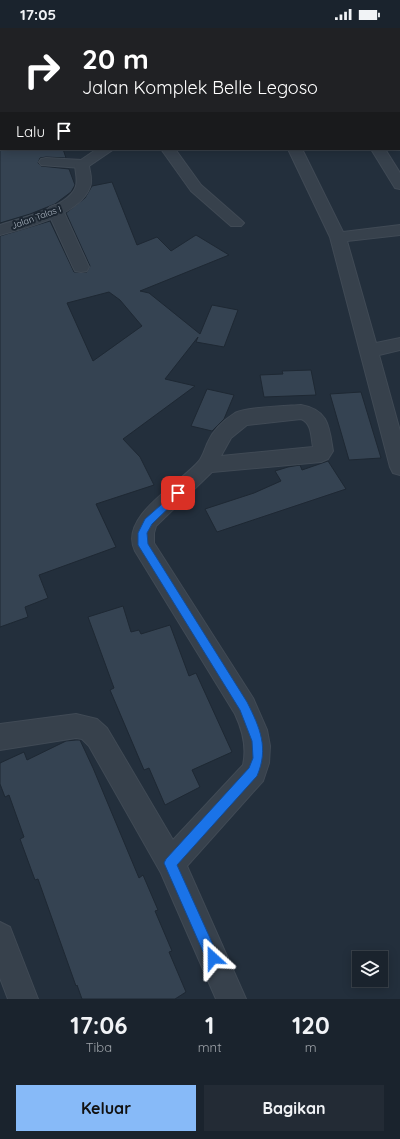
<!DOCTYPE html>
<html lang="id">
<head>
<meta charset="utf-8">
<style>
  body { margin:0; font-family:Quicksand,sans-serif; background:#232b35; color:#f1f3f6; height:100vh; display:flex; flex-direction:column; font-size:15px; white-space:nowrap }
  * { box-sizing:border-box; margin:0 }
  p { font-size:13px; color:#9fa4aa }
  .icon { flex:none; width:22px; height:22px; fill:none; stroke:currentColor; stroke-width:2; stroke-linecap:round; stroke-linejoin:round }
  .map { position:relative; height:971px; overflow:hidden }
  .panel { display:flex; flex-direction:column; background:#1a232d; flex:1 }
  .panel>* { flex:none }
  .guide { position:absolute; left:0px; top:0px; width:400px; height:122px; box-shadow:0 2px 10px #0003,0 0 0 1px #384049; background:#202124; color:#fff; overflow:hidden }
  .buttons { position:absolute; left:352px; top:923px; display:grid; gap:8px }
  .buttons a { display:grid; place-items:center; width:36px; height:36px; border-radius:0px; background:#1a232d; box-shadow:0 2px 10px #0003,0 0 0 1px #384049; font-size:20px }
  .pin { position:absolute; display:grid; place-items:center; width:34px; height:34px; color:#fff; margin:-17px; border-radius:8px; box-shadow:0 2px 6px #0006 }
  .me { position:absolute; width:44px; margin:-22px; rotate:336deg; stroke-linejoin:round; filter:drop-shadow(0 0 3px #0008) }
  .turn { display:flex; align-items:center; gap:14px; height:84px; padding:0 16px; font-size:18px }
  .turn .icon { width:52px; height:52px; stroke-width:2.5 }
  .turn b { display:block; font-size:28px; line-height:34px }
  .then { display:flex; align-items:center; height:38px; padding:0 16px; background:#0003; gap:8px; font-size:15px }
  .eta { display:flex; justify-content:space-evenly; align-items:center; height:68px; text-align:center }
  .eta b { font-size:24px; font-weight:800; line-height:28px }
  .primary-button { display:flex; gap:8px; margin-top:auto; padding:8px 16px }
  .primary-button a { flex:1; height:46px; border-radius:0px; background:#87baf8; color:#111; font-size:16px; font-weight:800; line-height:46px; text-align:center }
  .primary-button a+a { background:#232b35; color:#f1f3f6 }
  .status { display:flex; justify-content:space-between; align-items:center; height:28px; padding:0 20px; background:#1a232d; direction:ltr }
  .status svg { height:11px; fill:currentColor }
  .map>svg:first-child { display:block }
  .building { fill:#354352; stroke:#1e2833; fill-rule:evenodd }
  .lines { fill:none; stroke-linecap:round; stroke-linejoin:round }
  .minor-casing { stroke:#404a55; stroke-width:2 }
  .tertiary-casing { stroke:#404a55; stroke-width:2 }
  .minor { fill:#37414c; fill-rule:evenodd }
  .tertiary { fill:#37414c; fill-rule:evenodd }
  .route { fill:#1a73e8; stroke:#114b97 }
  .labels { text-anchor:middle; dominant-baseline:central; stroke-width:4; stroke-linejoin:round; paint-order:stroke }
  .far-street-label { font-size:9px; fill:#b2bcc8; stroke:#1c2631 }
</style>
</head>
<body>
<div class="status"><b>17:05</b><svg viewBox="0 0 49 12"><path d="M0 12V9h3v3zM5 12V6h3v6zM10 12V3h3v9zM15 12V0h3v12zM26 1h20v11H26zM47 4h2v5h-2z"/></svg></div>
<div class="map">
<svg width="400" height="971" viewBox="0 0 400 971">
  <rect width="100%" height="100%" fill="#232f3c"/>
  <!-- building -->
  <path class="building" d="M 0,121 L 63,121 L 66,130 L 46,129 L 40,130 L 38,135 L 41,138 L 69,141 L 75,157 L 71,164 L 55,176 L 30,186 L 0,195 Z
    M 112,154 L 137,217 L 157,209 L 171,223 L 196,207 L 229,227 L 140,263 L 149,265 L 200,306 L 212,277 L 238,282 L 224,319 L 196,314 L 198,309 L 165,351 L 195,358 L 123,411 L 140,429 L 154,457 L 96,476 L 116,519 L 39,547 L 48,570 L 25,579 L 28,589 L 0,599 L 0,208 L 50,193 L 74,244 L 87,244 L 90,238 L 66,185 L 85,170 L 92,158 ZM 109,264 L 120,272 L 142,298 L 93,333 L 67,275 Z
    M 311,342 L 316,367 L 264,369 L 260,347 L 283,346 L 282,343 Z
    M 207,361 L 234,367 L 224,391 L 212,403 L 191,398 Z
    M 361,364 L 381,430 L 349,432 L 330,366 Z
    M 328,433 L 346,461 L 217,504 L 205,481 L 254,465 L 281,453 L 275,443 L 288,439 L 300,437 L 302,442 Z
    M 123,578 L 131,604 L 139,602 L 141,606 L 170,597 L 189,648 L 196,645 L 232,724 L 192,742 L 200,759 L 165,777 L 149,740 L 144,742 L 110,662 L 114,660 L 88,589 Z
    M 76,712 L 80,712 L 93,740 L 139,850 L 143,847 L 158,882 L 155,883 L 172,923 L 169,924 L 186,964 L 175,971 L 82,971 L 77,957 L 76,958 L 38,851 L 35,852 L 20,811 L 24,809 L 9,767 L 5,769 L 0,756 L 0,735 L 24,724 L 27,732 L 66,713 Z"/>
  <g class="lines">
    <!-- minor casing -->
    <g class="minor-casing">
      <path id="minor" d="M 79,0 L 91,0 L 92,1 L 80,1 Z
        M 158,0 L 173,0 L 157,1 Z
        M 280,0 L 293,0 L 294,1 L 281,1 Z
        M 389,0 L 400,0 L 400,4 L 399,1 Z
        M 0,43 L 1,43 L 1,51 L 0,51 Z
        M 399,64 L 400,64 L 400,72 L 399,72 Z
        M 161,121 L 175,121 L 201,157 L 241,192 L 244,195 L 241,198 L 231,198 L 191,163 Z
        M 288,121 L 302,121 L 343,204 L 400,197 L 400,207 L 347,213 L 376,315 L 400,310 L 400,322 L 379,327 L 400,403 L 400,447 L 393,445 L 390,439 L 330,209 Z
        M 371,121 L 385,121 L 400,145 L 400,161 L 395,160 Z
        M 46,130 L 82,132 L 87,133 L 89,136 L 87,139 L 82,140 L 41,137 L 39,134 L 41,131 Z
        M 55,177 L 60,179 L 63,182 L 89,239 L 87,243 L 81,244 L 75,243 L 73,239 L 47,182 L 50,179 Z
        M 301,377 C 329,382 329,399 333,423 L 328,431 L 321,434 L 212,444 L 156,498 L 154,505 L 154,515 L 253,670 L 267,702 L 270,718 L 269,735 L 263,753 L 187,838 L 246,971 L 216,971 L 161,845 L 89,718 L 82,711 L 76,710 L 0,722 L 0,696 L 76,686 L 97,691 L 107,700 L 173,812 L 243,737 C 247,719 243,703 235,686 L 135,523 C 118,488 180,456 199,433 C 203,428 205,420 208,414 C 213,402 224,392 235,385 C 246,379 287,378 301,377 ZM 301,391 C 312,395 311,409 313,419 L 221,428 L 231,410 L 247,397 Z
        M 0,894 L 10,899 L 38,971 L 8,971 L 0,950 Z"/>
    </g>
    <!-- tertiary casing -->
    <g class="tertiary-casing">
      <path id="tertiary" d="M 97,121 L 114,121 L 89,138 C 90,145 93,153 90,159 C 80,187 26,200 0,207 L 0,197 C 19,191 70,179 76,158 C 78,151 75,143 75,136 Z"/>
    </g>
    <!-- minor -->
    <use href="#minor" class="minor"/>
    <!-- tertiary -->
    <use href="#tertiary" class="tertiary"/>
  </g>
  <!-- route -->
  <path class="route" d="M 178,462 L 182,465 L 181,468 L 152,496 L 147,505 L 148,516 L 247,674 C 260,700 269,720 257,748 L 177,837 L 219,930 L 218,935 L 213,937 L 208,935 L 164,835 L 166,831 L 249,740 L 253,730 L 252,713 L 240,682 L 138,517 L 138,505 L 145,491 Z"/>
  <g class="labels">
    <!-- far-street labels -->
    <g class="far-street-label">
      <text transform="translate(36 189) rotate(-20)">Jalan Talas I</text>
    </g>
  </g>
</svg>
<div class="buttons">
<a><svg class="icon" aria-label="layers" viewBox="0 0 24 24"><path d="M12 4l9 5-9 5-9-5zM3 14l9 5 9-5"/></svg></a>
</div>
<div class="pin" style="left:178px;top:465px;background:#d93025"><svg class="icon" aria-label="arrive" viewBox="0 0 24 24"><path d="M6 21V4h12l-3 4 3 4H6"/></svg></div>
<svg class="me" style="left:213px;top:930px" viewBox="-20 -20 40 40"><path d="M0-17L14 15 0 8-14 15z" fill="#1a73e8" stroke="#fff" stroke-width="4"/></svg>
<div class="guide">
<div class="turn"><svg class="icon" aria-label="right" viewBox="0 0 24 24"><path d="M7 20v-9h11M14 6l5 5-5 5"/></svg><div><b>20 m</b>Jalan Komplek Belle Legoso</div></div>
<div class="then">Lalu<svg class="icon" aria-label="arrive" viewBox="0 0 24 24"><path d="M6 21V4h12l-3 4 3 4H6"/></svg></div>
</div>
</div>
<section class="panel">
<div class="eta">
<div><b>17:06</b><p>Tiba</p></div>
<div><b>1</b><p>mnt</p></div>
<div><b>120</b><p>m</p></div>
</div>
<div class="primary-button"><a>Keluar</a><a>Bagikan</a></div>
</section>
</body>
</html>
